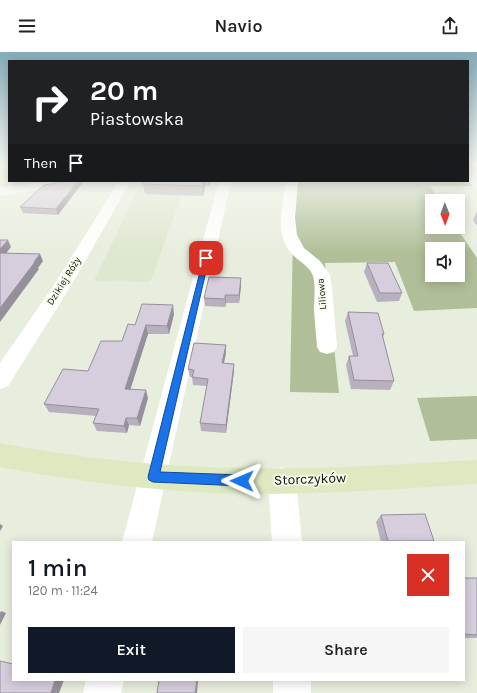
<!DOCTYPE html>
<html lang="en">
<head>
<meta charset="utf-8">
<style>
  body { margin:0; font-family:Karla,sans-serif; background:#f6f6f6; color:#222; height:100vh; display:flex; flex-direction:column; font-size:15px; white-space:nowrap }
  * { box-sizing:border-box; margin:0 }
  p { font-size:13px; color:#767676 }
  .icon { flex:none; width:22px; height:22px; fill:none; stroke:currentColor; stroke-width:2; stroke-linecap:round; stroke-linejoin:round }
  .map { position:relative; flex:1; overflow:hidden }
  .details { position:absolute; left:12px; top:489px; width:453px; height:140px; display:flex; flex-direction:column; background:#fff; border-radius:0px; box-shadow:0 2px 10px #0003 }
  .details>* { flex:none }
  .guide { position:absolute; left:8px; top:8px; width:461px; height:122px; border-radius:0px; box-shadow:0 2px 10px #0003; background:#202124; color:#fff; overflow:hidden }
  .needle { width:26px; rotate:179deg }
  .controls { position:absolute; left:425px; top:142px; display:grid; gap:8px }
  .controls a { display:grid; place-items:center; width:40px; height:40px; border-radius:0px; background:#fff; box-shadow:0 2px 10px #0003; font-size:20px }
  .pin { position:absolute; display:grid; place-items:center; width:34px; height:34px; color:#fff; margin:-17px; border-radius:8px; box-shadow:0 2px 6px #0006 }
  .me { position:absolute; width:44px; margin:-22px; rotate:271deg; stroke-linejoin:round; filter:drop-shadow(0 0 3px #0008) }
  .turn { display:flex; align-items:center; gap:14px; height:84px; padding:0 16px; font-size:18px }
  .turn .icon { width:52px; height:52px; stroke-width:2.5 }
  .turn b { display:block; font-size:28px; line-height:34px }
  .then { display:flex; align-items:center; height:38px; padding:0 16px; background:#0003; gap:8px; font-size:15px }
  .round { display:grid; place-items:center; flex:none; width:42px; height:42px; border-radius:0px; background:#f6f6f6 }
  .overview { display:flex; align-items:center; justify-content:space-between; height:68px; padding:0 16px }
  h1 { font-size:24px; font-weight:600; line-height:30px; color:#111827 }
  .button { display:flex; gap:8px; margin-top:auto; padding:8px 16px }
  .button a { flex:1; height:46px; border-radius:0px; background:#111827; color:#fff; font-size:16px; font-weight:600; line-height:46px; text-align:center }
  .button a+a { background:#f6f6f6; color:#222 }
  header { display:flex; justify-content:space-between; align-items:center; height:52px; padding:0 16px; background:#fff; font-size:18px; font-weight:600 }
  .map>svg:first-child { display:block }
  .built { fill:#dee7cf }
  .green { fill:#b1bf98; fill-rule:evenodd }
  .lines { fill:none; stroke-linecap:round; stroke-linejoin:round }
  .street { fill:#fff; fill-rule:evenodd }
  .secondary { fill:#dee9c2; fill-rule:evenodd }
  .wall { fill:#b8b0be }
  .shaded-wall { fill:#96909b }
  .building { fill:#d6cddd; stroke:#96909b }
  .route { fill:#1a73e8; stroke:#114b97 }
  .labels { text-anchor:middle; dominant-baseline:central; stroke-width:3.5; stroke-linejoin:round; paint-order:stroke }
  .far-street-label { font-size:10px; fill:#10120c; stroke:#f5fceb }
  .near-street-label { font-size:14px; fill:#10120c; stroke:#f5fceb }
</style>
</head>
<body>
<header><svg class="icon" aria-label="menu" viewBox="0 0 24 24"><path d="M4 6h16M4 12h16M4 18h16"/></svg>Navio<svg class="icon" aria-label="share" viewBox="0 0 24 24"><path d="M12 15V3M7 8l5-5 5 5M5 13v7h14v-7"/></svg></header>
<div class="map">
<svg width="477" height="641" viewBox="0 0 477 641">
  <rect width="100%" height="100%" fill="#e8eede"/>
  <!-- built -->
  <path class="built" d="M 142,129 L 187,129 L 150,230 L 94,229 Z"/>
  <!-- green -->
  <path class="green" d="M 468,127 L 474,134 L 430,134 L 439,149 L 432,149 L 432,175 L 456,175 L 477,206 L 477,256 L 414,259 L 395,210 L 325,211 L 339,341 L 290,340 L 294,129 L 468,129 ZM 432,197 L 458,197 L 458,223 L 432,223 Z
    M 477,344 L 477,387 L 430,389 L 417,346 Z"/>
  <g class="lines">
    <!-- street -->
    <path class="street" d="M 468,117 L 472,118 L 477,124 L 477,136 C 467,133 468,126 468,117 Z
      M 47,129 L 78,129 L 76,132 L 72,133 L 0,144 L 0,136 Z
      M 119,129 L 131,129 L 69,237 L 8,334 L 0,337 L 0,311 L 52,236 Z
      M 219,129 L 231,129 L 152,490 L 122,490 Z
      M 286,129 L 298,129 L 295,166 L 297,183 L 304,196 L 320,209 L 330,223 L 332,237 L 337,295 L 334,300 L 327,302 L 320,300 L 317,295 C 316,283 315,271 314,258 C 314,247 316,235 313,224 C 310,214 299,210 292,202 C 273,181 283,155 286,129 Z
      M 282,415 L 292,419 L 296,428 L 302,490 L 272,490 L 268,428 L 272,419 Z
      M 86,628 L 124,628 L 121,641 L 83,641 Z
      M 273,628 L 311,628 L 311,641 L 273,641 Z"/>
    <!-- secondary -->
    <path class="secondary" d="M 0,391 C 80,406 160,415 241,416 C 320,418 398,412 477,408 L 477,432 C 398,437 319,443 241,442 C 160,440 79,430 0,415 Z"/>
  </g>
  <!-- wall -->
  <path class="wall" d="M 68,129 L 58,163 L 23,161 L 20,155 Z
    M 145,129 L 212,129 L 208,134 L 205,134 L 203,144 L 145,142 L 143,132 Z
    M 234,129 L 254,129 L 253,130 Z
    M 477,159 L 477,174 L 473,168 Z
    M 367,211 L 402,241 L 399,249 L 377,250 L 364,220 Z
    M 241,234 L 239,251 L 226,251 L 225,255 L 205,254 L 204,246 Z
    M 348,260 L 384,282 L 383,286 L 394,329 L 390,338 L 351,337 L 346,313 L 349,304 L 353,304 L 345,269 Z
    M 174,262 L 169,282 L 148,282 L 130,337 L 148,346 L 140,374 L 129,373 L 127,381 L 97,379 L 93,371 L 96,364 L 49,360 L 44,352 L 88,319 L 122,289 L 135,273 Z
    M 226,293 L 226,301 L 224,311 L 234,312 L 234,319 L 226,381 L 201,379 L 200,371 L 207,334 L 193,333 L 192,325 L 190,325 L 188,317 Z
    M 381,463 L 434,489 L 432,490 L 381,490 L 376,470 Z
    M 464,526 L 477,526 L 477,586 L 464,586 Z"/>
  <!-- shaded-wall -->
  <path class="shaded-wall" d="M 78,129 L 84,129 L 58,163 L 56,157 Z
    M 203,129 L 205,129 L 205,134 L 203,144 L 202,134 Z
    M 208,129 L 212,129 L 208,134 Z
    M 8,188 L 11,195 L 1,208 L 0,207 L 0,197 Z
    M 40,202 L 43,209 L 38,216 L 39,217 L 0,270 L 0,256 Z
    M 241,226 L 241,234 L 239,251 L 239,243 Z
    M 225,243 L 226,251 L 225,255 Z
    M 173,253 L 174,262 L 169,282 L 167,274 Z
    M 146,273 L 148,282 L 128,345 L 125,337 Z
    M 226,293 L 226,301 L 222,319 L 222,311 Z
    M 234,312 L 234,319 L 226,381 L 226,373 Z
    M 146,338 L 148,346 L 140,374 L 137,366 Z
    M 126,366 L 129,373 L 127,381 L 124,374 Z
    M 0,472 L 3,474 L 0,479 Z
    M 1,559 L 6,561 L 0,573 L 0,561 Z
    M 55,628 L 64,628 L 59,641 L 51,641 Z
    M 197,628 L 198,628 L 197,641 L 195,641 Z"/>
  <!-- building -->
  <path class="building" d="M 68,129 L 78,129 L 56,157 L 20,155 L 44,133 Z
    M 145,129 L 203,129 L 202,134 L 143,132 Z
    M 0,188 L 8,188 L 0,197 Z
    M 0,201 L 40,202 L 34,210 L 35,210 L 0,256 Z
    M 367,211 L 388,211 L 402,241 L 380,241 Z
    M 209,225 L 241,226 L 239,243 L 225,243 L 225,247 L 204,246 Z
    M 142,252 L 173,253 L 167,274 L 146,273 L 125,337 L 146,338 L 137,366 L 126,366 L 124,374 L 93,371 L 99,357 L 44,352 L 63,317 L 88,319 L 101,289 L 122,289 L 128,272 L 135,273 Z
    M 348,260 L 378,261 L 384,282 L 382,282 L 394,329 L 354,328 L 349,304 L 358,304 Z
    M 194,291 L 226,293 L 222,311 L 234,312 L 226,373 L 200,371 L 208,327 L 192,325 L 194,318 L 188,317 Z
    M 425,462 L 434,489 L 388,489 L 381,463 Z
    M 464,526 L 477,526 L 477,583 L 464,582 Z
    M 0,609 L 13,612 L 13,628 L 55,628 L 51,641 L 0,641 Z
    M 159,628 L 197,628 L 195,641 L 157,641 Z"/>
  <!-- sky -->
  <linearGradient id="sky" x2="0" y2="1"><stop stop-color="#85acb9"/><stop offset="0.56" stop-color="#f5f7f0"/><stop offset="1" stop-color="#f5f7f0" stop-opacity="0"/></linearGradient>
  <rect width="477" height="201" fill="url(#sky)"/>
  <!-- route -->
  <path class="route" d="M 204,204 L 209,206 L 160,420 L 242,423 L 246,425 L 248,429 L 246,432 L 242,434 L 153,430 L 149,428 L 148,425 Z"/>
  <g class="labels">
    <!-- far-street labels -->
    <g class="far-street-label">
      <text transform="translate(64 229) rotate(-58)">Dzikiej Róży</text>
      <text transform="translate(322 242) rotate(-95)">Liliowa</text>
    </g>
    <!-- near-street labels -->
    <g class="near-street-label">
      <text transform="translate(310 427) rotate(-2)">Storczyków</text>
    </g>
  </g>
</svg>
<div class="controls">
<a><svg class="needle" viewBox="-14 -14 28 28"><path d="M0-13l5 13h-10z" fill="#e53935"/><path d="M0 13l5-13h-10z" fill="#767676"/></svg></a>
<a><svg class="icon" aria-label="sound" viewBox="0 0 24 24"><path d="M4 9h4l5-4v14l-5-4H4zM17 9q2 3 0 6"/></svg></a>
</div>
<div class="pin" style="left:206px;top:206px;background:#d93025"><svg class="icon" aria-label="arrive" viewBox="0 0 24 24"><path d="M6 21V4h12l-3 4 3 4H6"/></svg></div>
<svg class="me" style="left:242px;top:429px" viewBox="-20 -20 40 40"><path d="M0-17L14 15 0 8-14 15z" fill="#1a73e8" stroke="#fff" stroke-width="4"/></svg>
<div class="guide">
<div class="turn"><svg class="icon" aria-label="right" viewBox="0 0 24 24"><path d="M7 20v-9h11M14 6l5 5-5 5"/></svg><div><b>20 m</b>Piastowska</div></div>
<div class="then">Then<svg class="icon" aria-label="arrive" viewBox="0 0 24 24"><path d="M6 21V4h12l-3 4 3 4H6"/></svg></div>
</div>
<section class="details">
<div class="overview"><div><h1>1 min</h1><p>120 m · 11:24</p></div><a class="round" style="background:#d93025;color:#fff"><svg class="icon" aria-label="close" viewBox="0 0 24 24"><path d="M6 6l12 12M18 6L6 18"/></svg></a></div>
<div class="button"><a>Exit</a><a>Share</a></div>
</section>
</div>
</body>
</html>
